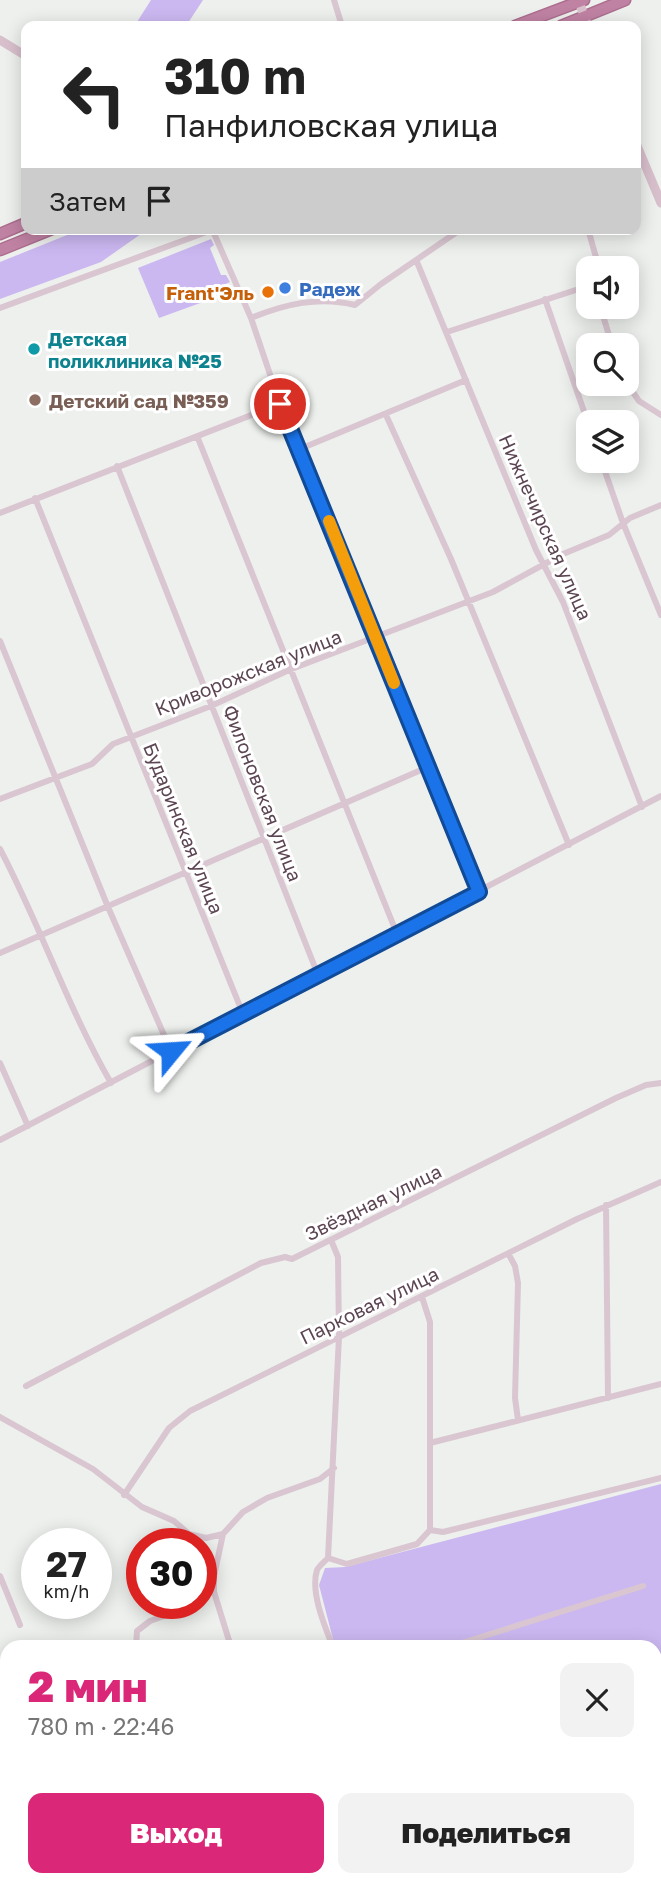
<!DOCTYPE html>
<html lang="ru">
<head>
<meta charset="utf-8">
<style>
  body { margin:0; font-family:"Golos Text",sans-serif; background:#f2f2f2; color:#222; height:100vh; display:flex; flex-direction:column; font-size:26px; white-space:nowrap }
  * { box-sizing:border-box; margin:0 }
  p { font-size:23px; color:#767676 }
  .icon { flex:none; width:38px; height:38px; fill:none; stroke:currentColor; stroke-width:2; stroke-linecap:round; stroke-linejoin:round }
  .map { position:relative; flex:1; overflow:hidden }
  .details { position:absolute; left:0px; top:1640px; width:662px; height:247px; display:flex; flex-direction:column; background:#fff; border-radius:21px 21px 0 0; box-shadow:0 4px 18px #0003 }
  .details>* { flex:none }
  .top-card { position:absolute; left:21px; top:21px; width:620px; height:214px; border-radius:14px; box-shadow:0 4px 18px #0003; background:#fff; color:#222; overflow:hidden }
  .fabs { position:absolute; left:576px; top:256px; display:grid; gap:14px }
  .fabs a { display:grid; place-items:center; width:63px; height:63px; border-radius:14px; background:#fff; box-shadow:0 4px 18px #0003; font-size:35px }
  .speed { position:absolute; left:21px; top:1528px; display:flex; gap:14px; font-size:35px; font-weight:700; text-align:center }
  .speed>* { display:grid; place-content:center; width:91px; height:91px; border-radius:50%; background:#fff; box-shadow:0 4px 18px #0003; line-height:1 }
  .speed small { font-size:18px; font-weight:400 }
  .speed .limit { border:10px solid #d22; background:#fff; color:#111 }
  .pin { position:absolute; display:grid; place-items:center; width:60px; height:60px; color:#fff; margin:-30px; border:4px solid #fff; border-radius:50%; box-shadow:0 2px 7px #0007 }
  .me { position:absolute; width:77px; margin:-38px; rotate:63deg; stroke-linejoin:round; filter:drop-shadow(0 0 5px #0008) }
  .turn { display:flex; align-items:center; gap:24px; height:147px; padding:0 28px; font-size:32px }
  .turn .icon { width:91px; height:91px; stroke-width:2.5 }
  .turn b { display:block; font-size:49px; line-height:60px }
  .then { display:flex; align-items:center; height:66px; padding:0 28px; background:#0003; gap:14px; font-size:26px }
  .round { display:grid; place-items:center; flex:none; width:74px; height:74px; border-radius:14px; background:#f2f2f2 }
  .head { display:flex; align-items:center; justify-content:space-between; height:119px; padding:0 28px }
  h1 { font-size:42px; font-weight:800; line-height:52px; color:#db2777 }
  .button { display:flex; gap:14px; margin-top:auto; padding:14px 28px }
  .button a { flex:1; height:80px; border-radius:14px; background:#db2777; color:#fff; font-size:28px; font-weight:800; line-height:80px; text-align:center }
  .button a+a { background:#f2f2f2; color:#222 }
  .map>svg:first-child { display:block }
  .green { fill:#cbb8f1 }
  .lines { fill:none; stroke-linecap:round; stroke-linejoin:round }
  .highway-casing { stroke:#ac6d8e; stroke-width:13 }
  .street { stroke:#d9c6d1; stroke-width:6 }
  .secondary { stroke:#d8bfcc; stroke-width:9 }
  .highway { stroke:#c082a3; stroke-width:10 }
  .route-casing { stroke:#114b97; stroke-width:18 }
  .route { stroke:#1a73e8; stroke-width:12 }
  .slow { stroke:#f59e0b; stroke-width:12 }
  .shop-dot { fill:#3f7fe0; stroke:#fff; stroke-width:2.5 }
  .food-dot { fill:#e8710a; stroke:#fff; stroke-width:2.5 }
  .culture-dot { fill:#0f9aa8; stroke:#fff; stroke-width:2.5 }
  .education-dot { fill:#8d6e63; stroke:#fff; stroke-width:2.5 }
  .labels { text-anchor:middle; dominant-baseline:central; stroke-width:6; stroke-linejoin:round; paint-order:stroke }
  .shop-label { font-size:19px; font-weight:bold; fill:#366cbe; stroke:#fff; text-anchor:start }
  .food-label { font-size:19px; font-weight:bold; fill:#c56008; stroke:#fff; text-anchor:end }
  .culture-label { font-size:19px; font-weight:bold; fill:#0d838f; stroke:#fff; text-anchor:start }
  .education-label { font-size:19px; font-weight:bold; fill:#785e54; stroke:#fff; text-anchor:start }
  .street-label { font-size:19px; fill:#5c4552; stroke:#fff }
</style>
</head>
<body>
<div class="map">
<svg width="661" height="1885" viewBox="0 0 661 1885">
  <rect width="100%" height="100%" fill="#edf0ed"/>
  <!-- green -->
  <path class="green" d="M 151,0 L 203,0 L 186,26 L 145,26 L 137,22 Z
    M 82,229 L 148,229 L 101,262 L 0,299 L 0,262 Z
    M 211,239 L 214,245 L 210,248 L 221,275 L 226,275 L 230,282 L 205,293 L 203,302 L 159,318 L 138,268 Z
    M 661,1484 L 661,1885 L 432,1885 L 431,1880 L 654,1880 L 654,1647 L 335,1647 L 319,1585 L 325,1568 L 345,1567 Z
    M 54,1880 L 149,1880 L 147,1885 L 62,1885 Z"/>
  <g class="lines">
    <!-- highway casing -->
    <g class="highway-casing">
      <path id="highway" d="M 515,26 L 584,0
        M 561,26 L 625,0
        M 0,234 L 26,223
        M 0,250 L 52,229"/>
    </g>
    <!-- street -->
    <path class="street" d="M 334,0 L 342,26
      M 212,229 L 251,318 L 280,404 L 479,892
      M 588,229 L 599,268
      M 417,262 L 536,550 L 563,602 L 642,807
      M 545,299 L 588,423
      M 600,306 L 612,345
      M 0,308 L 212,230
      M 251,318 C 285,304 319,296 355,305 L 381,284 L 457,232 L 490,229
      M 447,332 L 588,286
      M 626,382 L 639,401 L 661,415
      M 386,415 L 451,559 L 569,845
      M 197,436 L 397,934
      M 300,449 L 466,380
      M 601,460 L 623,523 L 661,615
      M 117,466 L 318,975
      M 35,498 L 243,1014
      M 0,513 L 280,404
      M 0,641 L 108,907 L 171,1051
      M 0,799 L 92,764 L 113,744 L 211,706 L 289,670 L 493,592 L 563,554 L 609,535 L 630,518 L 661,505
      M 0,849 C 40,925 68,1008 111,1083
      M 0,953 L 428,767
      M 0,1063 L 28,1126
      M 0,1140 L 661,796
      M 606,1205 L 608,1398
      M 509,1255 L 515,1266 L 518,1283 L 515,1398 L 518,1420
      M 422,1297 L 430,1322 L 430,1530
      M 26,1386 L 261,1263 L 285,1257 L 292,1259 L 616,1098 L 646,1085 L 661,1083
      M 0,1417 L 93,1469 L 142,1507 L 174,1521 L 189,1534 L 206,1538 L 223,1534 L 243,1512 L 267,1498 L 320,1479 L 334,1468
      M 430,1443 L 661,1384
      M 124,1495 L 169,1428 L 190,1411 L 577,1219 L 661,1182
      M 223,1534 L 214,1576 L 214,1592 L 231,1647
      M 328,1558 L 347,1564 L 417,1544 L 430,1530 L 443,1532 L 661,1478
      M 328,1558 L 339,1337 L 338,1257 L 331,1240
      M 328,1558 C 325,1561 319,1566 317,1570 C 310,1592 325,1627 333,1647
      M 0,1576 L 20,1625
      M 136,1647 L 137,1631 L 150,1621 L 200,1603
      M 449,1647 L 643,1586
      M 654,1662 L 661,1661
      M 654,1741 L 661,1739
      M 654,1780 L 661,1779
      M 354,1880 L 362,1885
      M 420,1880 L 422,1885
      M 550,1880 L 552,1885
      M 641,1880 L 642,1885"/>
    <!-- secondary -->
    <path class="secondary" d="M 579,2 L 588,26
      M 0,40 L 26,56
      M 635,141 L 661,203"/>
    <!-- highway -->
    <use href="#highway" class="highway"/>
  </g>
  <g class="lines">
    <!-- route casing -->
    <g class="route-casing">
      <path id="route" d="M 171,1051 L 479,892 L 280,404"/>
    </g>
    <!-- route -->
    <use href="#route" class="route"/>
    <!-- slow -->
    <path class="slow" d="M 329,521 L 394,683"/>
  </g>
  <!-- markers -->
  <circle class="shop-dot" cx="285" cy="288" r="7"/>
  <circle class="food-dot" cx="268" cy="292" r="7"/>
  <circle class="culture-dot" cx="34" cy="349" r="7"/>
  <circle class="education-dot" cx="35" cy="400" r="7"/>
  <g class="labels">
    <!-- shop labels -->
    <g class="shop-label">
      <text x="299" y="288">Радеж</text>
    </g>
    <!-- food labels -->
    <g class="food-label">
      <text x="254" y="292">Frant'Эль</text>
    </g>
    <!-- culture labels -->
    <g class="culture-label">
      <text x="48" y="338">Детская<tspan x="48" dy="22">поликлиника №25</tspan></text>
    </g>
    <!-- education labels -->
    <g class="education-label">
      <text x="49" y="400">Детский сад №359</text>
    </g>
    <!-- street labels -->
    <g class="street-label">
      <text transform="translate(546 527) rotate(66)">Нижнечирская улица</text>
      <text transform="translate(248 672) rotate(-22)">Криворожская улица</text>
      <text transform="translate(263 793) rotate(69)">Филоновская улица</text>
      <text transform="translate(184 828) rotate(68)">Бударинская улица</text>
      <text transform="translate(373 1202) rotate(-26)">Звёздная улица</text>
      <text transform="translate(369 1305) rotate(-26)">Парковая улица</text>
    </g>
  </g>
</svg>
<div class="fabs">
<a><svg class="icon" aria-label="sound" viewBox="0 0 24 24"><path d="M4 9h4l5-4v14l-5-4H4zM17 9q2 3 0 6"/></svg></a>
<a><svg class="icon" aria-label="search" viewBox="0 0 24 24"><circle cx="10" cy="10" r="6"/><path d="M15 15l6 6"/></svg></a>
<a><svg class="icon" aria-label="layers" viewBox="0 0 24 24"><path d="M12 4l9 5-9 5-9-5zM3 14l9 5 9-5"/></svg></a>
</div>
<div class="speed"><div>27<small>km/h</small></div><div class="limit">30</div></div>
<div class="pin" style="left:280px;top:404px;background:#d93025"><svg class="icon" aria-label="arrive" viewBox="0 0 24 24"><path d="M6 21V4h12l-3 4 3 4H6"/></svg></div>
<svg class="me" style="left:171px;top:1051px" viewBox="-20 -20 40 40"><path d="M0-17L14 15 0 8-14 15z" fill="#1a73e8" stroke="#fff" stroke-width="4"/></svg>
<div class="top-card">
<div class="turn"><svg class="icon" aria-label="left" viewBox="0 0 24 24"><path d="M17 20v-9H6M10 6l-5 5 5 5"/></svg><div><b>310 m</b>Панфиловская улица</div></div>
<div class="then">Затем<svg class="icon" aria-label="arrive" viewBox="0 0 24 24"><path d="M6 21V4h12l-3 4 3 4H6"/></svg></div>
</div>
<section class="details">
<div class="head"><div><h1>2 мин</h1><p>780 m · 22:46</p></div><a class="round"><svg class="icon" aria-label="close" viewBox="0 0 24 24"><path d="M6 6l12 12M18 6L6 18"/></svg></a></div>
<div class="button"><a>Выход</a><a>Поделиться</a></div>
</section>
</div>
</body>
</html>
